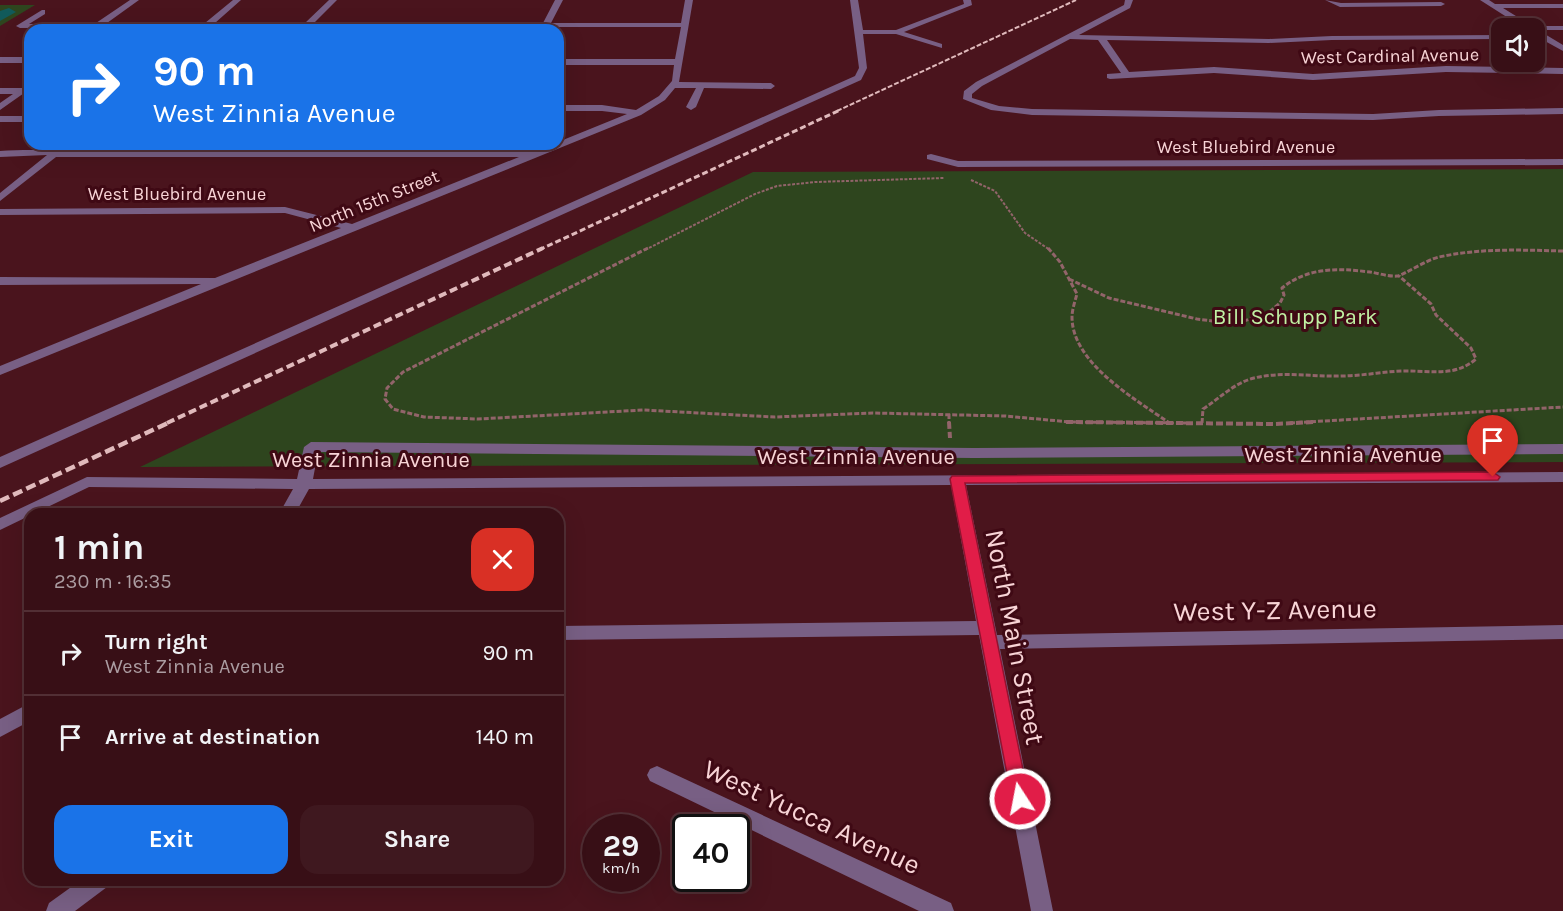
<!DOCTYPE html>
<html lang="en">
<head>
<meta charset="utf-8">
<style>
  body { margin:0; font-family:Karla,sans-serif; background:#3f181f; color:#f1f3f6; height:100vh; display:flex; flex-direction:column; font-size:22px; white-space:nowrap }
  * { box-sizing:border-box; margin:0 }
  p { font-size:20px; color:#ab9ca1 }
  .icon { flex:none; width:33px; height:33px; fill:none; stroke:currentColor; stroke-width:2; stroke-linecap:round; stroke-linejoin:round }
  .map { position:relative; flex:1; overflow:hidden }
  .drawer { position:absolute; left:24px; top:508px; width:540px; height:378px; display:flex; flex-direction:column; background:#380f16; border-radius:18px; box-shadow:0 6px 24px #0002,0 0 0 2px #522f35 }
  .drawer>* { flex:none }
  .top-card { position:absolute; left:24px; top:24px; width:540px; height:126px; border-radius:18px; box-shadow:0 6px 24px #0002,0 0 0 2px #522f35; background:#1a73e8; color:#fff; overflow:hidden }
  .controls { position:absolute; left:1491px; top:18px; display:grid; gap:12px }
  .controls a { display:grid; place-items:center; width:54px; height:54px; border-radius:12px; background:#380f16; box-shadow:0 6px 24px #0002,0 0 0 2px #522f35; font-size:30px }
  .speed { position:absolute; left:582px; top:814px; display:flex; gap:12px; font-size:30px; font-weight:700; text-align:center }
  .speed>* { display:grid; place-content:center; width:78px; height:78px; border-radius:50%; background:#380f16; box-shadow:0 6px 24px #0002,0 0 0 2px #522f35; line-height:1 }
  .speed small { font-size:15px; font-weight:400 }
  .speed .limit { border:3px solid #111; border-radius:9px; background:#fff; color:#111 }
  .pin { position:absolute; display:grid; place-items:center; width:51px; height:51px; color:#fff; margin:-62px -26px; border-radius:50% 50% 50% 0; rotate:-45deg; box-shadow:0 0 6px #0007 }
  .pin .icon { rotate:45deg }
  .me { position:absolute; width:66px; margin:-33px; rotate:349deg; stroke-linejoin:round; filter:drop-shadow(0 0 4px #0008) }
  .turn { display:flex; align-items:center; gap:21px; height:126px; padding:0 30px; font-size:27px }
  .turn .icon { width:78px; height:78px; stroke-width:2.5 }
  .turn b { display:block; font-size:42px; line-height:51px }
  .round { display:grid; place-items:center; flex:none; width:63px; height:63px; border-radius:18px; background:#3f181f }
  .overview { display:flex; align-items:center; justify-content:space-between; height:102px; padding:0 30px }
  h1 { font-size:36px; font-weight:700; line-height:45px }
  .primary-button { display:flex; gap:12px; margin-top:auto; padding:12px 30px }
  .primary-button a { flex:1; height:69px; border-radius:18px; background:#1a73e8; color:#fff; font-size:24px; font-weight:700; line-height:69px; text-align:center }
  .primary-button a+a { background:#3f181f; color:#f1f3f6 }
  ul { padding:0; list-style:none }
  li { display:flex; align-items:center; gap:18px; height:84px; padding:0 30px; border-top:2px solid #522f35 }
  li div { flex:1 }
  li b { display:block; font-size:22px }
  li em { font-style:normal }
  .map>svg:first-child { display:block }
  .green { fill:#2e451e }
  .lines { fill:none; stroke-linecap:round; stroke-linejoin:round }
  .canal { fill:#115a5a; fill-rule:evenodd }
  .path-far2 { stroke:#92646a; stroke-width:2; stroke-dasharray:3 1.5; stroke-linecap:butt }
  .path-far1 { stroke:#92646a; stroke-width:3; stroke-dasharray:5 2; stroke-linecap:butt }
  .path { stroke:#92646a; stroke-width:4; stroke-dasharray:7 3; stroke-linecap:butt }
  .minor { fill:#785f84; fill-rule:evenodd }
  .rail-far3 { stroke:#e0babc; stroke-width:2; stroke-dasharray:5 2; stroke-linecap:butt }
  .rail-far2 { stroke:#e0babc; stroke-width:3; stroke-dasharray:6 3; stroke-linecap:butt }
  .rail-far1 { stroke:#e0babc; stroke-width:4; stroke-dasharray:8 4; stroke-linecap:butt }
  .rail { stroke:#e0babc; stroke-width:4.5; stroke-dasharray:10 4.5; stroke-linecap:butt }
  .route { fill:#e11d48; stroke:#92132f; stroke-width:1.5 }
  .labels { text-anchor:middle; dominant-baseline:central; stroke-width:6; stroke-linejoin:round; paint-order:stroke }
  .far-street-label { font-size:18px; fill:#f8d4d6; stroke:#3f0914 }
  .park-label { font-size:22px; fill:#c1f2a4; stroke:#3f0914 }
  .street-label { font-size:22px; fill:#f8d4d6; stroke:#3f0914 }
  .near-street-label { font-size:27px; fill:#f8d4d6; stroke:#3f0914 }
</style>
</head>
<body>
<div class="map">
<svg width="1563" height="911" viewBox="0 0 1563 911">
  <rect width="100%" height="100%" fill="#4a141d"/>
  <!-- green -->
  <path class="green" d="M 0,5 L 35,5 L 0,26 Z
    M 1563,169 L 1563,462 L 140,467 L 753,172 Z"/>
  <g class="lines">
    <!-- canal -->
    <path class="canal" d="M 9,8 L 16,12 L 0,21 L 0,11 Z"/>
    <!-- path-far2 -->
    <path class="path-far2" d="M 971,180 L 995,191 L 1025,233 L 1050,250
      M 645,250 L 755,194 L 777,186 L 815,182 L 944,178"/>
    <!-- path-far1 -->
    <path class="path-far1" d="M 648,248 L 403,372 L 387,388 L 385,399 L 393,409 L 424,417 L 478,419 L 644,410 L 775,417 L 873,413 L 1005,416 L 1070,422 L 1186,423
      M 1048,248 L 1060,262 L 1077,294 C 1075,301 1072,310 1072,317 C 1072,363 1135,399 1168,422
      M 1069,279 L 1109,298 L 1197,319 L 1235,324 L 1268,313 L 1280,303 L 1284,295 L 1282,288 C 1308,267 1338,268 1370,272 C 1378,273 1389,277 1397,276 C 1404,275 1426,260 1439,257 C 1480,248 1521,250 1563,251
      M 949,414 L 949,423
      M 1202,423 L 1203,409 C 1220,398 1234,383 1254,378 C 1283,371 1312,377 1341,376 C 1361,376 1381,372 1401,371 C 1428,370 1454,378 1476,359 L 1471,348 L 1436,315 L 1431,304 L 1399,276
      M 1290,423 L 1563,407"/>
    <!-- path -->
    <path class="path" d="M 949,422 L 950,438
      M 1066,422 L 1275,424 L 1315,422"/>
    <!-- minor -->
    <path class="minor" d="M 130,0 L 139,0 L 107,23 L 205,23 L 233,0 L 241,0 L 215,23 L 305,23 L 329,0 L 337,0 L 314,23 L 543,23 L 555,0 L 563,0 L 551,23 L 681,23 L 685,0 L 693,0 L 679,82 L 771,83 L 775,86 L 771,89 L 704,88 L 696,107 L 691,110 L 686,107 L 696,88 L 675,88 L 665,100 L 641,115 L 0,375 L 0,366 L 201,284 L 0,285 L 0,277 L 215,278 L 341,228 L 285,213 L 0,215 L 0,209 L 285,207 L 352,224 L 519,157 L 56,157 L 0,201 L 0,193 L 47,155 L 0,157 L 0,151 C 20,149 44,152 61,145 L 66,148 L 63,151 L 531,152 L 552,144 L 558,144 L 558,142 L 627,114 L 602,111 L 558,111 L 558,105 L 602,105 L 636,110 L 659,96 L 672,81 L 674,65 L 558,65 L 558,59 L 675,59 L 681,27 L 209,27 L 205,29 L 201,27 L 20,28 L 16,26 L 42,10 L 45,10 L 45,14 L 29,24 L 96,23 Z
      M 850,0 L 858,0 L 863,30 L 896,30 L 964,4 L 963,0 L 971,0 L 972,5 L 904,32 L 942,44 L 942,48 L 896,34 L 863,34 L 867,68 L 861,80 L 0,468 L 0,457 L 855,76 L 859,68 Z
      M 1125,0 L 1133,0 L 1130,8 L 1079,35 L 1269,39 L 1332,36 L 1502,35 L 1502,39 L 1332,40 L 1269,43 L 1107,40 L 1129,72 L 1214,67 L 1313,74 L 1446,66 L 1563,68 L 1563,74 L 1446,72 L 1313,80 L 1214,73 L 1110,79 L 1107,78 L 1107,74 L 1121,73 L 1098,40 L 1070,39 L 982,86 L 972,94 L 972,98 L 999,106 L 1032,109 L 1373,114 L 1439,110 L 1563,108 L 1563,114 L 1439,116 L 1373,120 L 1032,115 L 991,110 L 963,99 L 964,91 L 976,82 L 1124,5 Z
      M 1325,0 L 1341,3 L 1441,2 L 1445,4 L 1441,6 L 1340,7 Z
      M 1480,0 L 1489,0 L 1495,4 L 1563,4 L 1563,8 L 1503,8 L 1532,26 L 1563,26 L 1563,30 L 1538,30 L 1563,45 L 1563,51 L 1534,35 L 1534,28 L 1524,28 Z
      M 0,57 L 30,57 L 30,63 L 0,63 Z
      M 0,88 L 23,88 L 27,91 L 0,110 L 0,103 L 13,94 L 0,94 Z
      M 0,116 L 30,116 L 30,122 L 0,122 Z
      M 931,154 L 958,161 L 1563,159 L 1563,165 L 958,167 L 927,159 L 927,155 Z
      M 311,442 L 974,448 L 1563,444 L 1563,454 L 974,458 L 318,452 L 313,479 L 1563,472 L 1563,482 L 966,485 L 997,635 L 1563,625 L 1563,639 L 1000,649 L 1053,911 L 1031,911 L 979,635 L 558,640 L 558,626 L 976,621 L 951,485 L 309,489 L 295,514 L 279,514 L 293,489 L 89,487 L 0,530 L 0,518 L 87,477 L 297,479 L 304,447 Z
      M 30,703 L 30,721 L 0,737 L 0,719 Z
      M 657,766 L 951,903 L 954,911 L 919,911 L 650,781 L 647,775 L 650,769 Z
      M 81,880 L 110,880 L 107,887 L 75,911 L 46,911 L 49,903 Z"/>
    <!-- rail-far3 -->
    <path class="rail-far3" d="M 837,111 L 1076,0"/>
    <!-- rail-far2 -->
    <path class="rail-far2" d="M 539,250 L 840,110"/>
    <!-- rail-far1 -->
    <path class="rail-far1" d="M 167,423 L 543,248"/>
    <!-- rail -->
    <path class="rail" d="M 0,501 L 170,422"/>
  </g>
  <!-- route -->
  <path class="route" d="M 1493,472 L 1500,477 L 1498,480 L 965,483 L 1029,799 L 1027,805 L 1020,807 L 1013,805 L 950,479 L 952,476 Z"/>
  <g class="labels">
    <!-- far-street labels -->
    <g class="far-street-label">
      <text transform="translate(1390 56) rotate(-1)">West Cardinal Avenue</text>
      <text x="1246" y="147">West Bluebird Avenue</text>
      <text x="177" y="194">West Bluebird Avenue</text>
      <text transform="translate(374 201) rotate(-22)">North 15th Street</text>
    </g>
    <!-- park labels -->
    <g class="park-label">
      <text x="1295" y="317">Bill Schupp Park</text>
    </g>
    <!-- street labels -->
    <g class="street-label">
      <text x="1343" y="455">West Zinnia Avenue</text>
      <text x="856" y="457">West Zinnia Avenue</text>
      <text x="371" y="460">West Zinnia Avenue</text>
    </g>
    <!-- near-street labels -->
    <g class="near-street-label">
      <text transform="translate(1275 610) rotate(-1)">West Y-Z Avenue</text>
      <text transform="translate(1015 637) rotate(79)">North Main Street</text>
      <text transform="translate(812 817) rotate(25)">West Yucca Avenue</text>
    </g>
  </g>
</svg>
<div class="controls">
<a><svg class="icon" aria-label="sound" viewBox="0 0 24 24"><path d="M4 9h4l5-4v14l-5-4H4zM17 9q2 3 0 6"/></svg></a>
</div>
<div class="speed"><div>29<small>km/h</small></div><div class="limit">40</div></div>
<div class="pin" style="left:1493px;top:477px;background:#d93025"><svg class="icon" aria-label="arrive" viewBox="0 0 24 24"><path d="M6 21V4h12l-3 4 3 4H6"/></svg></div>
<svg class="me" style="left:1020px;top:799px" viewBox="-20 -20 40 40"><circle r="17" fill="#e11d48" stroke="#fff" stroke-width="3"/><path d="M0-11L8 9 0 5-8 9z" fill="#fff"/></svg>
<div class="top-card">
<div class="turn"><svg class="icon" aria-label="right" viewBox="0 0 24 24"><path d="M7 20v-9h11M14 6l5 5-5 5"/></svg><div><b>90 m</b>West Zinnia Avenue</div></div>
</div>
<section class="drawer">
<div class="overview"><div><h1>1 min</h1><p>230 m · 16:35</p></div><a class="round" style="background:#d93025;color:#fff"><svg class="icon" aria-label="close" viewBox="0 0 24 24"><path d="M6 6l12 12M18 6L6 18"/></svg></a></div>
<ul>
<li><svg class="icon" aria-label="right" viewBox="0 0 24 24"><path d="M7 20v-9h11M14 6l5 5-5 5"/></svg><div><b>Turn right</b><p>West Zinnia Avenue</p></div><em>90 m</em></li>
<li><svg class="icon" aria-label="arrive" viewBox="0 0 24 24"><path d="M6 21V4h12l-3 4 3 4H6"/></svg><div><b>Arrive at destination</b></div><em>140 m</em></li>
</ul>
<div class="primary-button"><a>Exit</a><a>Share</a></div>
</section>
</div>
</body>
</html>
